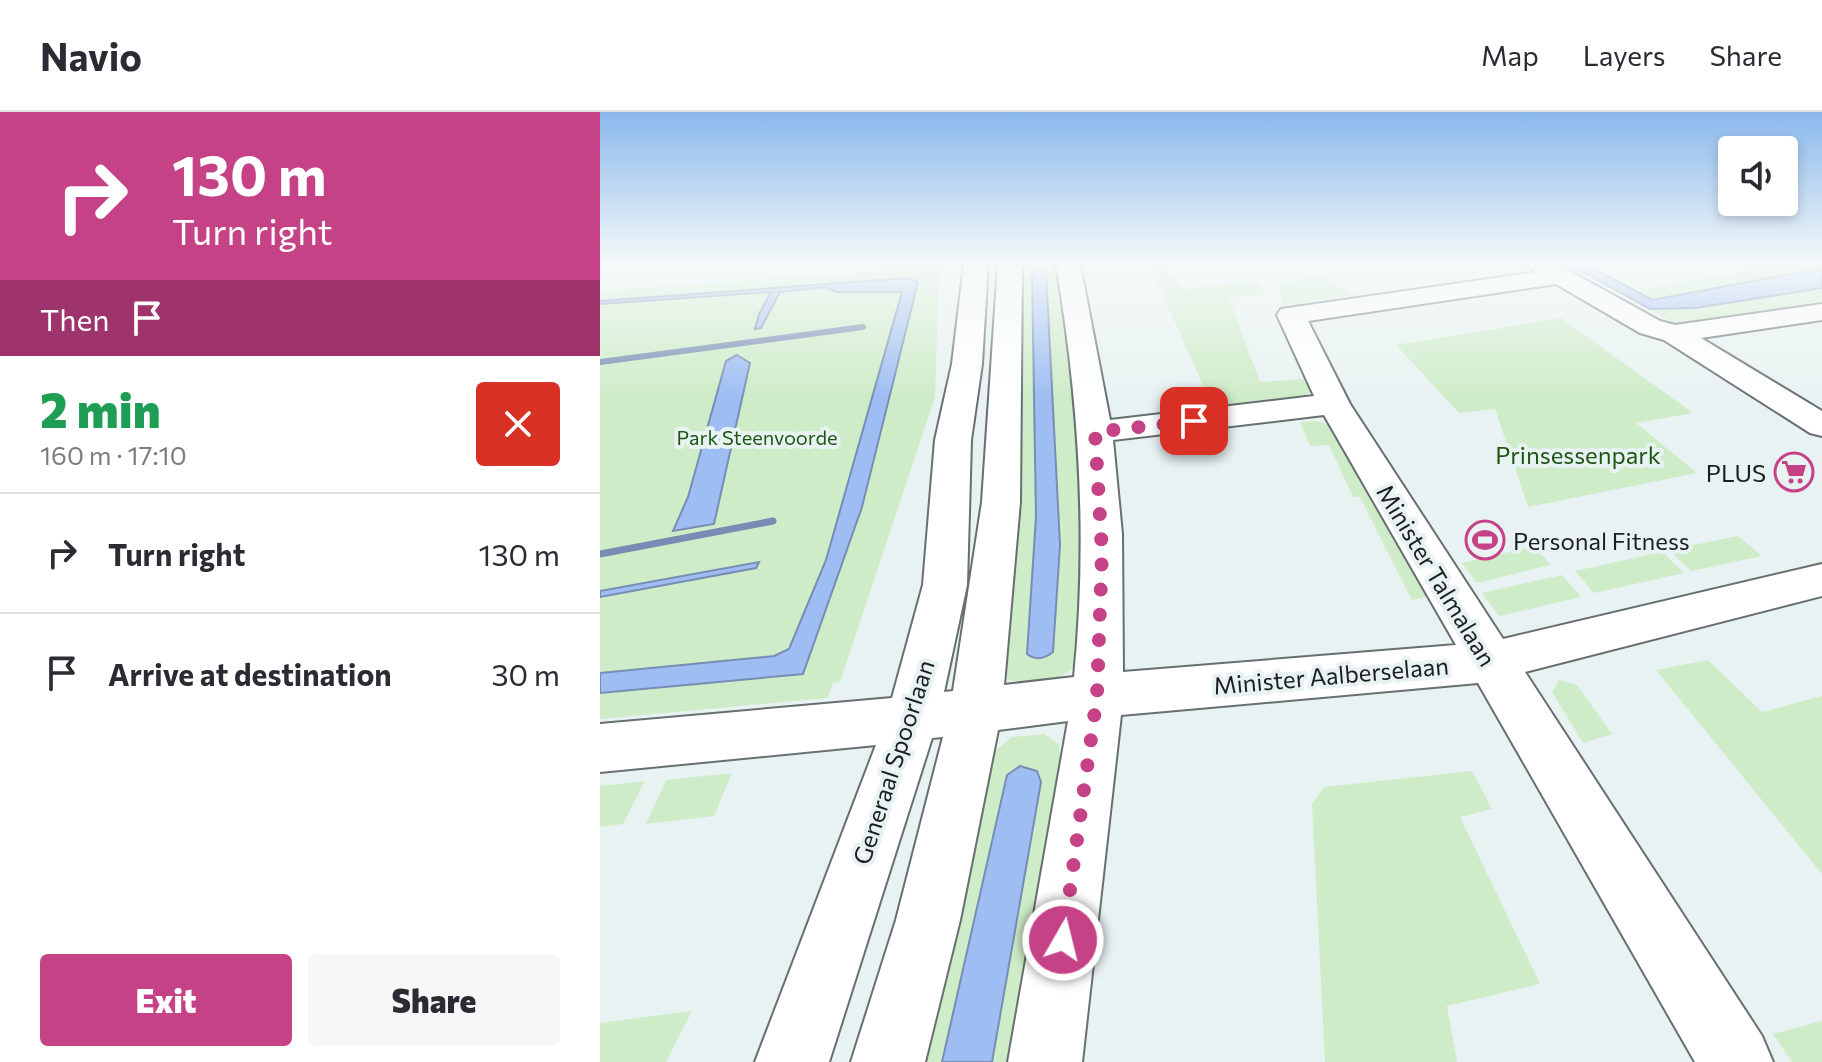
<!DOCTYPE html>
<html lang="en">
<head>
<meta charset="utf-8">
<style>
  body { margin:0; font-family:Commissioner,sans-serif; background:#f7f7f7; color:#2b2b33; height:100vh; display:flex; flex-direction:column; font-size:30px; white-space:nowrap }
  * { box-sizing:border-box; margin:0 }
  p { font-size:26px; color:#7c7c81 }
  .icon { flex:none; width:44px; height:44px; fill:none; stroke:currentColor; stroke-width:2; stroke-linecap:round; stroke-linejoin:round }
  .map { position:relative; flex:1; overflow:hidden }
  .details { display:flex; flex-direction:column; background:#fff; width:600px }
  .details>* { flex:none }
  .hud { background:#c64286; color:#fff; overflow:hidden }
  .fabs { position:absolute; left:1118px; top:24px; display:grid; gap:16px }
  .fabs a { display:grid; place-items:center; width:80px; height:80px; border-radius:8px; background:#fff; box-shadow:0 4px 12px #0003; font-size:40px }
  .pin { position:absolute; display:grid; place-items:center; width:68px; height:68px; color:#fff; margin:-34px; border-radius:16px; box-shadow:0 4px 12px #0006 }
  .me { position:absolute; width:88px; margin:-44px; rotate:8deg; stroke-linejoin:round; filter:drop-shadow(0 0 6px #0008) }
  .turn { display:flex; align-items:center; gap:28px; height:168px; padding:0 40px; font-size:36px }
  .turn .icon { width:104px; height:104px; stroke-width:2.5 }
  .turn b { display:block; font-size:56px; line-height:68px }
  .then { display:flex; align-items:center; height:76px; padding:0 40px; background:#0003; gap:16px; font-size:30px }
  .round { display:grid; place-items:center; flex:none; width:84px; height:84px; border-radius:8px; background:#f7f7f7 }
  .summary { display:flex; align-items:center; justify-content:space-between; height:136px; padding:0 40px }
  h1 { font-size:48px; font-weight:800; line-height:60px; color:#1e9e55 }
  .primary-button { display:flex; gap:16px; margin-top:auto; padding:16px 40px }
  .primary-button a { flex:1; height:92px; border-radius:8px; background:#c64286; color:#fff; font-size:32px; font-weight:800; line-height:92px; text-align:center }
  .primary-button a+a { background:#f7f7f7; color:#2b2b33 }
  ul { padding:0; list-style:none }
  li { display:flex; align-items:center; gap:24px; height:120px; padding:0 40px; border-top:2px solid #e1e1e2 }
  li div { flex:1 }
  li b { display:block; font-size:30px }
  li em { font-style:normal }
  header { display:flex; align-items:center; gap:48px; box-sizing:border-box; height:112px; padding:0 40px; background:#fff; border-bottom:2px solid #e1e1e2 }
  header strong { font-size:38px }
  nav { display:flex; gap:44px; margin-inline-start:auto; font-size:28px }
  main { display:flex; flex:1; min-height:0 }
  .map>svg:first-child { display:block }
  .green { fill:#ceecc8 }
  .water { fill:#9ebdf3; stroke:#778db3; stroke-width:2 }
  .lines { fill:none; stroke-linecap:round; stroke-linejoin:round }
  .stream-far1 { stroke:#778db3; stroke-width:6 }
  .stream { stroke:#778db3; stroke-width:7 }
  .minor-casing { stroke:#676f70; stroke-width:4 }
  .minor { fill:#fff; fill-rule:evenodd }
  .route { stroke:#c64286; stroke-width:14; stroke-dasharray:0 25.2 }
  .labels { text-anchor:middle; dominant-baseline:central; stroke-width:8; stroke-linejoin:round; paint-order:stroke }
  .far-park-label { font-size:20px; fill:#1d5612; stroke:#e9f2f2 }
  .park-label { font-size:24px; fill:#1d5612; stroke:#e9f2f2 }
  .poi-label { font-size:24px; fill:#1b1e1f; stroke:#e9f2f2; text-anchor:end }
  .street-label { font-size:24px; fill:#1b1e1f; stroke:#e9f2f2 }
</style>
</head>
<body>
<header>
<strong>Navio</strong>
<nav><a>Map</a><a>Layers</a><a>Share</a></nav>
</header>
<main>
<section class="details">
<div class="hud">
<div class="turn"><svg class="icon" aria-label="right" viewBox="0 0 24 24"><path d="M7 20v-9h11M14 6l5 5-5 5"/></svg><div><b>130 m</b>Turn right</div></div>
<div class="then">Then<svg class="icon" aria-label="arrive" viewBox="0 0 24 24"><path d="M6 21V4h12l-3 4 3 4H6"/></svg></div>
</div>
<div class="summary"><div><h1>2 min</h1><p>160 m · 17:10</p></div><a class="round" style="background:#d93025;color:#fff"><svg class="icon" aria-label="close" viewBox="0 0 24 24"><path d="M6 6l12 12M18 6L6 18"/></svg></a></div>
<ul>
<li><svg class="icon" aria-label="right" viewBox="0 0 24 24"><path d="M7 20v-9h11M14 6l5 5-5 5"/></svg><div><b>Turn right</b></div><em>130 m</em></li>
<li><svg class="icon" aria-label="arrive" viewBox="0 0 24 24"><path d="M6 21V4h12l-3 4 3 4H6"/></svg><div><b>Arrive at destination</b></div><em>30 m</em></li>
</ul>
<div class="primary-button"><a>Exit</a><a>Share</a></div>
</section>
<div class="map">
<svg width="1222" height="950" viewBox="0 0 1222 950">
  <rect width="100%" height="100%" fill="#e9f2f2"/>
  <!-- green -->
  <path class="green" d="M 426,152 L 461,152 L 483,404 L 478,550 C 460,572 427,578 402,565 L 421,155 Z
    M 549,152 L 565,152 L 584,178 L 640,169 L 659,170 L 665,182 L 629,186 L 660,270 L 706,267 L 712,279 L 704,284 L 589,298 L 583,285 L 605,278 Z
    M 1184,152 L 1222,152 L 1222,156 L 1052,188 L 1037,179 Z
    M 339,155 L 335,285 L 240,570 L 233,571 L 227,586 L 0,607 L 0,179 Z
    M 723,164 L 751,183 L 684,193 L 676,172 Z
    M 1222,176 L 1222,189 L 1075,212 L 1050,197 L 1095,196 Z
    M 961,206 L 1093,301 L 1036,311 L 1097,361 L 928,395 L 895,297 L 859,301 L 796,233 Z
    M 717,309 L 729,313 L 828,485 L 812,488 L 760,385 L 753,385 L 729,333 L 710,334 L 700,310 Z
    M 1138,424 L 1162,444 L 1091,459 L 1069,438 Z
    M 934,434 L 951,453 L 877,471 L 862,451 Z
    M 1062,440 L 1084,461 L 994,481 L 975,459 Z
    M 962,463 L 981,485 L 899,504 L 882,481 Z
    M 1108,548 L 1162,600 L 1222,584 L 1222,762 L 1056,558 Z
    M 959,568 L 977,573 L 1012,622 L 983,631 L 952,580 Z
    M 444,622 L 459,632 L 460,647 L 473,646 L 430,950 L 392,950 L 441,670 L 420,654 L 407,663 L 342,950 L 298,950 L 393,640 L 412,625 Z
    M 872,659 L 892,697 L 860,705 L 940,872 L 847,894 L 857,950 L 725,950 L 712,692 L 724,675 Z
    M 132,661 L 114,704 L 46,712 L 66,668 Z
    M 45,669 L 23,712 L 0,715 L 0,674 Z
    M 92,899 L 66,950 L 0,950 L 0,911 Z
    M 1222,909 L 1222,950 L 1192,950 L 1173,922 Z"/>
  <!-- water -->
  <path class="water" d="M 969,152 L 986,152 L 1052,188 L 1222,156 L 1222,176 L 1095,196 L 1050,197 Z
    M 440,156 L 446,159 L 460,433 L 453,540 C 444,547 436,549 427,542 L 436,405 L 432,161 Z
    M 307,166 L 318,170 L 262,395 L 203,562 L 0,581 L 0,561 L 174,544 L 189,537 L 226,448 L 302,180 L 236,180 L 225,175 L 180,180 L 161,216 L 155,217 L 159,202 L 171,180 L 0,192 L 0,189 Z
    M 137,243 L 150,251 L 114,412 L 73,419 L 88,385 L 126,249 Z
    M 159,450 L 156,456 L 0,485 L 0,479 Z
    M 420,654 L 437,659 L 441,670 L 392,950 L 342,950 L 407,663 Z"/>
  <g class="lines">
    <!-- stream-far1 -->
    <path class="stream-far1" d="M 0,250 L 263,215"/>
    <!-- stream -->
    <path class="stream" d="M 0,442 L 173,409"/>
    <!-- minor casing -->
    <g class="minor-casing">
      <path id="minor" d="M 364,152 L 388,152 L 382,252 L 371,328 L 367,473 L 344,580 L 353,579 L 382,390 L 398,152 L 422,152 L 420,390 L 404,573 L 474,565 C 488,426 479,289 456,152 L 480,152 L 510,308 L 714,284 L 677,203 L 681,197 L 936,160 L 927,152 L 957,152 L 1060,209 L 1075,213 L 1222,192 L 1222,208 L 1101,226 L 1222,299 L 1222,324 L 1210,321 L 1064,228 L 1040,221 L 956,172 L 708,209 L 750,292 L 903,527 L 1222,452 L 1222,484 L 925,560 L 1162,924 L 1173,950 L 1095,950 L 878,571 L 521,603 L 482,950 L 408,950 L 468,609 L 398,618 L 360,808 L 325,950 L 251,950 L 296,808 L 343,625 L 332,626 L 229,950 L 155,950 L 276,633 L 0,660 L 0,612 L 292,586 L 323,473 L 335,328 L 352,252 ZM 724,303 L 856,533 L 523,560 L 522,422 L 513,328 Z"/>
    </g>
    <!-- minor -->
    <use href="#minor" class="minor"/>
  </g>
  <!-- sky -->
  <linearGradient id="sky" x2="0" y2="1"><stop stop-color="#8ab8ec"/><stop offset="0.53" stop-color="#f5f9f9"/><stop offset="1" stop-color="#f5f9f9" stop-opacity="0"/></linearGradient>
  <rect width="1222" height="285" fill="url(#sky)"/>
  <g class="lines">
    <!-- route -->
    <path class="route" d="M 463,828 L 497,584 L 502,440 L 495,320 L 594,309"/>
  </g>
  <!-- icons -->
  <defs>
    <g id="supermarket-ring" transform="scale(2)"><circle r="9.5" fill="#e9f2f2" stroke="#c64286" stroke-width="1.5"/><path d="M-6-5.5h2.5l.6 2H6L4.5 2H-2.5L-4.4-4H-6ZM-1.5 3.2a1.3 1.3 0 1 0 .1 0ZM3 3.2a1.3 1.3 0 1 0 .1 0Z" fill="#c64286"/></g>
    <g id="stadium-ring" transform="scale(2)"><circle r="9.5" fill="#e9f2f2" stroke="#c64286" stroke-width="1.5"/><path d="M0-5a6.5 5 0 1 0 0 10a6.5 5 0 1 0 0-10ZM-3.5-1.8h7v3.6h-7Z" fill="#c64286"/></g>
  </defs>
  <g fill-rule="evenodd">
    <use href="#supermarket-ring" x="1194" y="360"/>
    <use href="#stadium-ring" x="885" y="428"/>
  </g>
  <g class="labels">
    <!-- far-park labels -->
    <g class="far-park-label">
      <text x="157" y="325">Park Steenvoorde</text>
    </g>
    <!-- park labels -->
    <g class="park-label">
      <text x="978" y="342">Prinsessenpark</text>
    </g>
    <!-- poi labels -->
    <g class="poi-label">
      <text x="1166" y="360">PLUS</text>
      <text x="913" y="428" text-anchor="start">Personal Fitness</text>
    </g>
    <!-- street labels -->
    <g class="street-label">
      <text transform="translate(837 463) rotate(59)">Minister Talmalaan</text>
      <text transform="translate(731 563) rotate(-5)">Minister Aalberselaan</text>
      <text transform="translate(293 650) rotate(-72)">Generaal Spoorlaan</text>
    </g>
  </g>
</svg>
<div class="fabs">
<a><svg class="icon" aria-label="sound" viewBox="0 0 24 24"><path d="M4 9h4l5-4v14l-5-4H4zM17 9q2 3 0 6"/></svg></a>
</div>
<div class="pin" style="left:594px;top:309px;background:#d93025"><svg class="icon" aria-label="arrive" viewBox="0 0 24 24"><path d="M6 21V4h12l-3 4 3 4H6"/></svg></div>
<svg class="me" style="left:463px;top:828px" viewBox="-20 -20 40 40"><circle r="17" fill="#c64286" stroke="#fff" stroke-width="3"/><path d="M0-11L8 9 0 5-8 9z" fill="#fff"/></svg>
</div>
</main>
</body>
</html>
